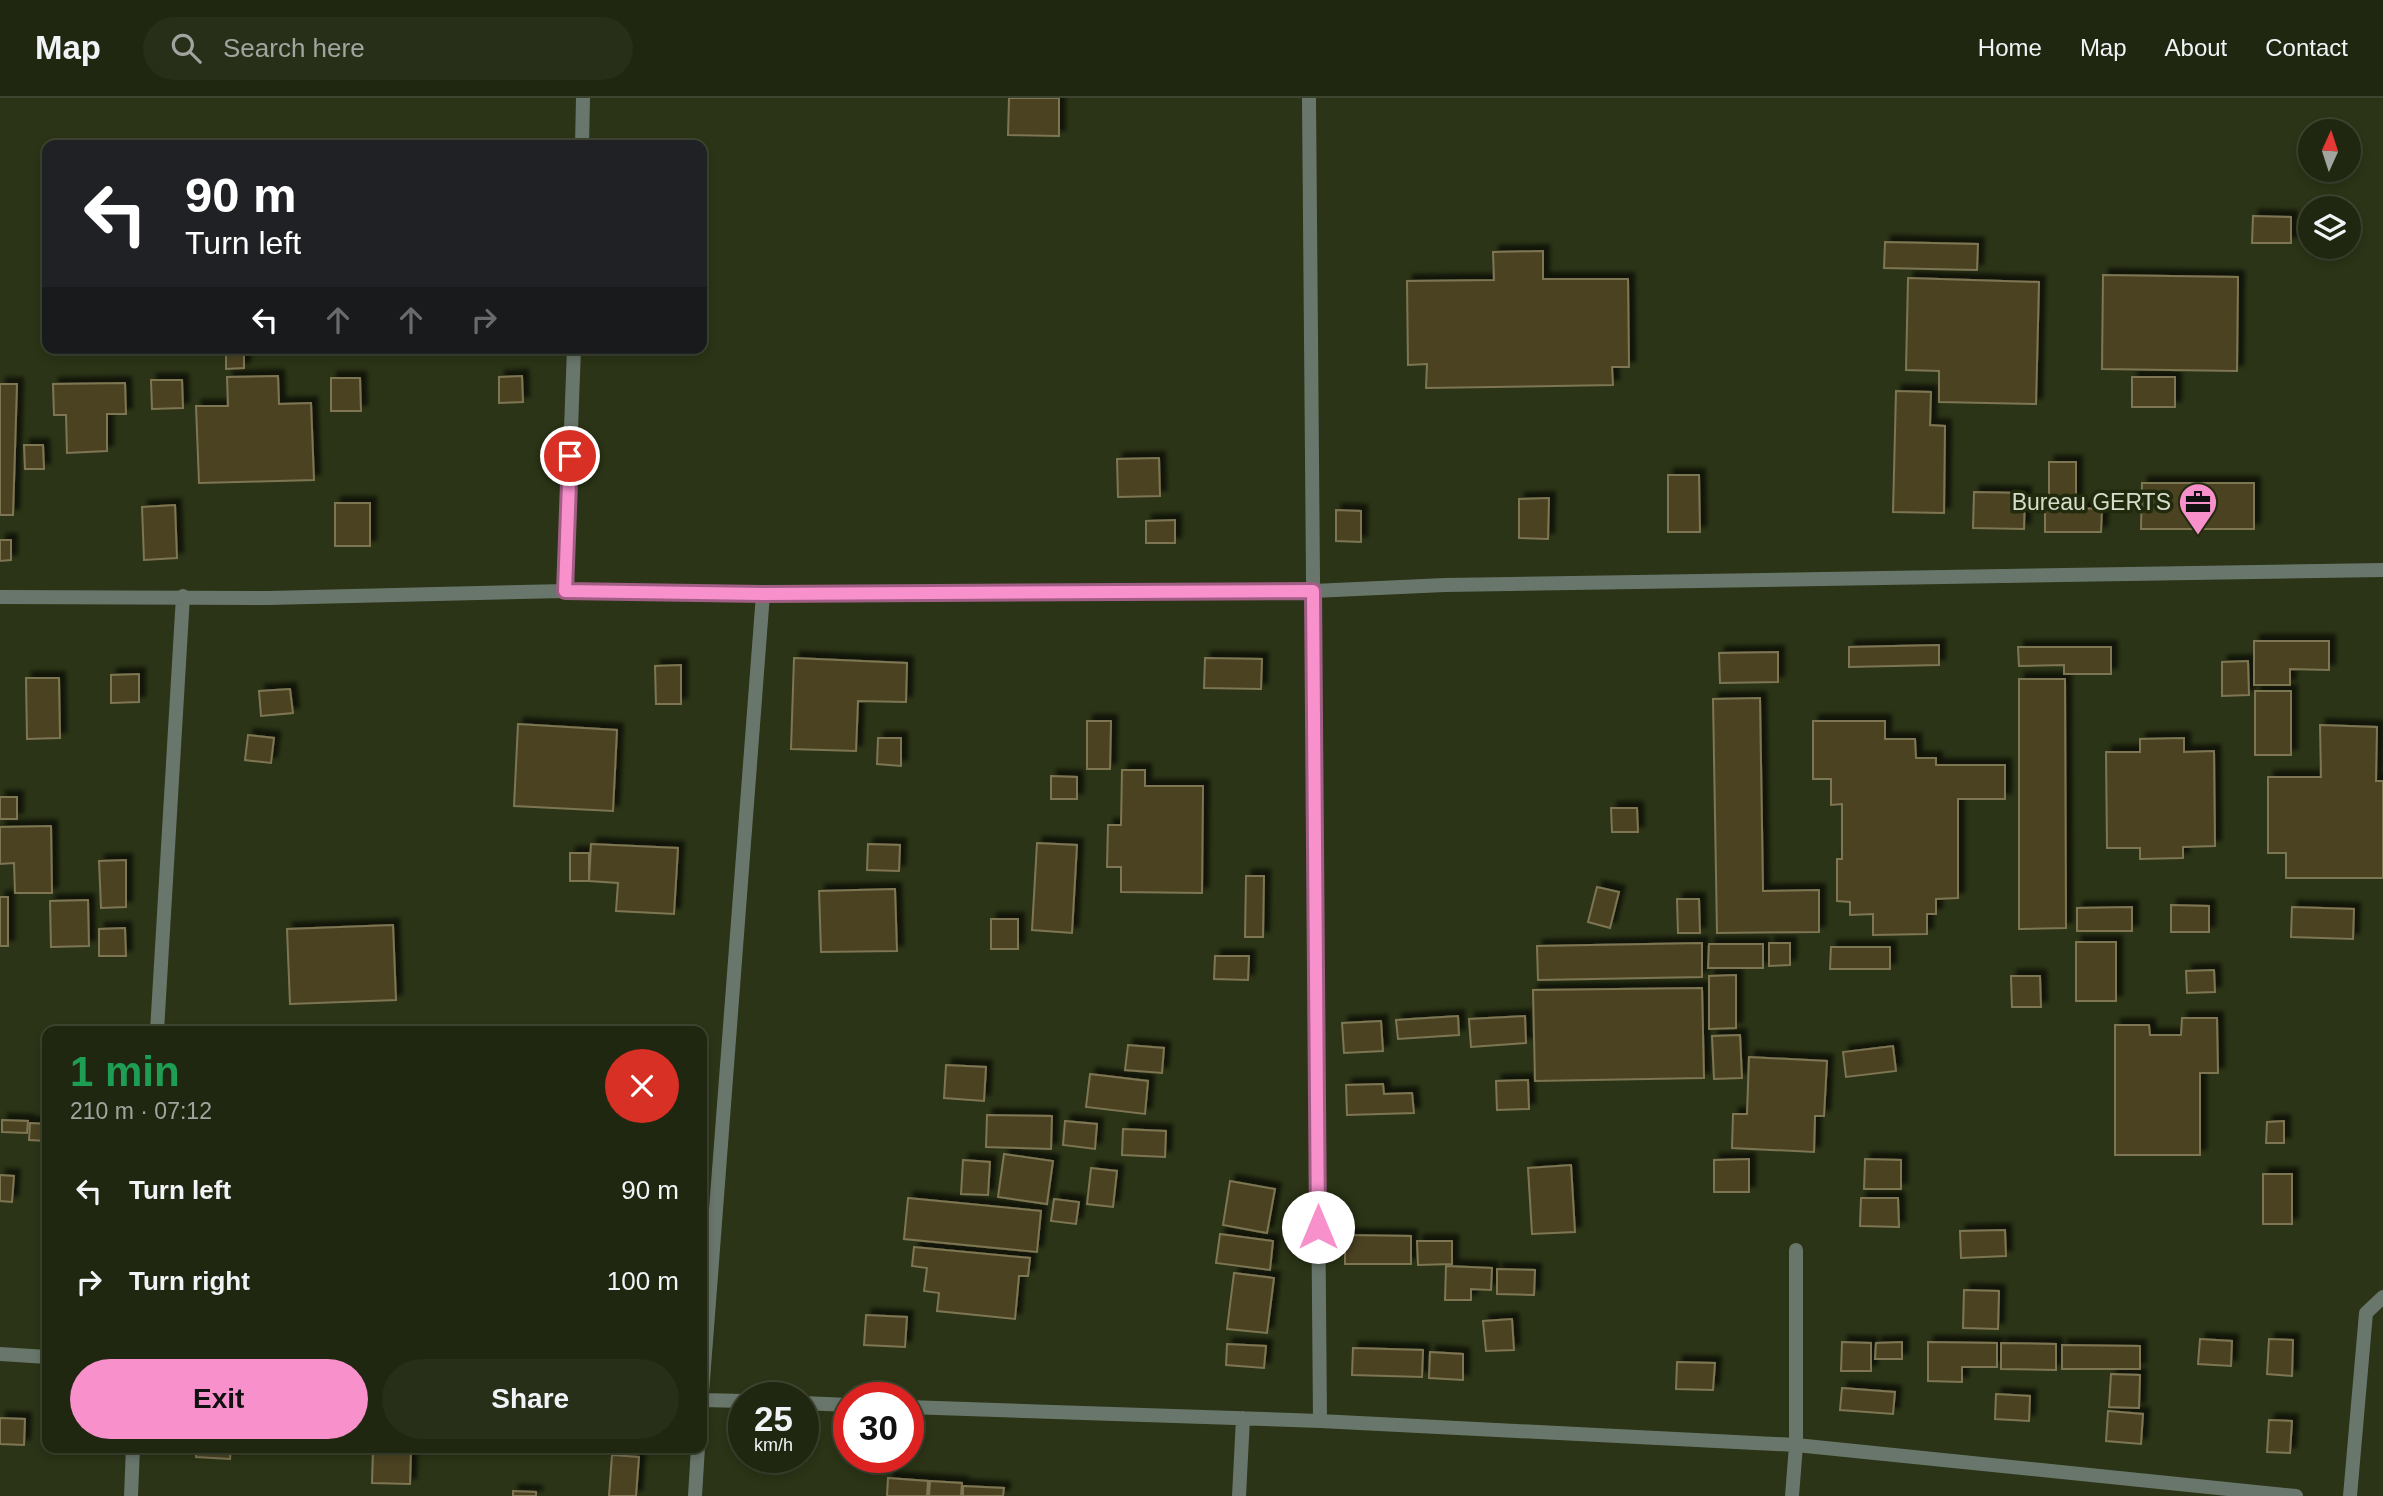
<!DOCTYPE html>
<html lang="en">
<head>
<meta charset="utf-8">
<style>
  body { margin:0; font-family:Arial,sans-serif; background:#282f19; color:#f1f3f6; height:100vh; display:flex; flex-direction:column; font-size:26px; white-space:nowrap }
  * { box-sizing:border-box; margin:0 }
  p { font-size:23px; color:#a2a59f }
  .icon { flex:none; width:38px; height:38px; fill:none; stroke:currentColor; stroke-width:2; stroke-linecap:round; stroke-linejoin:round }
  .map { position:relative; flex:1; overflow:hidden }
  .sheet { position:absolute; left:42px; top:928px; width:665px; height:427px; display:flex; flex-direction:column; background:#202710; border-radius:14px; box-shadow:0 4px 10px #0003,0 0 0 2px #3d4430 }
  .sheet>* { flex:none }
  .hud { position:absolute; left:42px; top:42px; width:665px; height:214px; border-radius:14px; box-shadow:0 4px 10px #0003,0 0 0 2px #3d4430; background:#202124; color:#fff; overflow:hidden }
  .needle { width:46px; rotate:3deg }
  .buttons { position:absolute; left:2298px; top:21px; display:grid; gap:14px }
  .buttons a { display:grid; place-items:center; width:63px; height:63px; border-radius:50%; background:#202710; box-shadow:0 4px 10px #0003,0 0 0 2px #3d4430; font-size:35px }
  .speed { position:absolute; left:728px; top:1284px; display:flex; gap:14px; font-size:35px; font-weight:700; text-align:center }
  .speed>* { display:grid; place-content:center; width:91px; height:91px; border-radius:50%; background:#202710; box-shadow:0 4px 10px #0003,0 0 0 2px #3d4430; line-height:1 }
  .speed small { font-size:18px; font-weight:400 }
  .speed .limit { border:10px solid #d22; background:#fff; color:#111 }
  .pin { position:absolute; display:grid; place-items:center; width:60px; height:60px; color:#fff; margin:-30px; border:4px solid #fff; border-radius:50%; box-shadow:0 2px 7px #0007 }
  .me { position:absolute; width:77px; margin:-38px; rotate:0deg; stroke-linejoin:round; filter:drop-shadow(0 0 5px #0008) }
  .turn { display:flex; align-items:center; gap:24px; height:147px; padding:0 28px; font-size:32px }
  .turn .icon { width:91px; height:91px; stroke-width:2.5 }
  .turn b { display:block; font-size:49px; line-height:60px }
  .lanes { display:flex; align-items:center; height:66px; padding:0 28px; background:#0003; justify-content:center; gap:35px; direction:ltr }
  .lanes .off { opacity:.35 }
  .round { display:grid; place-items:center; flex:none; width:74px; height:74px; border-radius:37px; background:#282f19 }
  .head { display:flex; align-items:center; justify-content:space-between; height:119px; padding:0 28px }
  h1 { font-size:42px; font-weight:700; line-height:52px; color:#1e9e55 }
  .action { display:flex; gap:14px; margin-top:auto; padding:14px 28px }
  .action a { flex:1; height:80px; border-radius:42px; background:#f890cc; color:#111; font-size:28px; font-weight:700; line-height:80px; text-align:center }
  .action a+a { background:#282f19; color:#f1f3f6 }
  ul { padding:0; list-style:none }
  li { display:flex; align-items:center; gap:21px; height:91px; padding:0 28px }
  li div { flex:1 }
  li b { display:block; font-size:26px }
  li em { font-style:normal }
  header { display:flex; align-items:center; gap:42px; box-sizing:border-box; height:98px; padding:0 35px; background:#202710; border-bottom:2px solid #3d4430 }
  header strong { font-size:33px }
  nav { display:flex; gap:38px; margin-inline-start:auto; font-size:24px }
  .search { width:490px; height:63px; background:#282f19; display:flex; align-items:center; gap:18px; box-sizing:border-box; padding:0 24px; border-radius:38px; color:#a2a59f; font-size:26px }
  .map>svg:first-child { display:block }
  .building { fill:#4b4323; stroke:#7e7553; stroke-width:2; filter:url(#shadow) }
  .lines { fill:none; stroke-linecap:round; stroke-linejoin:round }
  .street { stroke:#69766b; stroke-width:14 }
  .route-casing { stroke:#a15e85; stroke-width:18 }
  .route { stroke:#f890cc; stroke-width:12 }
  .labels { text-anchor:middle; dominant-baseline:central; stroke-width:7; stroke-linejoin:round; paint-order:stroke }
  .poi-label { font-size:23px; fill:#d6ddcb; stroke:#212a0c; text-anchor:end }
</style>
</head>
<body>
<header>
<strong>Map</strong>
<div class="search"><svg class="icon" aria-label="search" viewBox="0 0 24 24"><circle cx="10" cy="10" r="6"/><path d="M15 15l6 6"/></svg>Search here</div>
<nav><a>Home</a><a>Map</a><a>About</a><a>Contact</a></nav>
</header>
<div class="map">
<svg width="2383" height="1398" viewBox="0 0 2383 1398">
  <defs>
    <filter id="shadow"><feDropShadow dx="6" dy="-6" stdDeviation="2" flood-color="#0009"/></filter>
  </defs>
  <rect width="100%" height="100%" fill="#2b3416"/>
  <!-- building -->
  <path class="building" d="M 1009,0 L 1059,0 L 1059,38 L 1008,37 Z
    M 2253,118 L 2291,119 L 2291,145 L 2252,145 Z
    M 1885,144 L 1978,146 L 1977,172 L 1884,170 Z
    M 1543,153 L 1543,181 L 1628,181 L 1629,269 L 1612,269 L 1613,287 L 1426,290 L 1427,266 L 1408,267 L 1407,183 L 1494,182 L 1493,154 Z
    M 2103,177 L 2238,179 L 2237,273 L 2102,271 Z
    M 1908,180 L 2039,184 L 2036,306 L 1939,304 L 1939,273 L 1906,272 Z
    M 226,250 L 244,250 L 244,270 L 226,271 Z
    M 278,278 L 279,306 L 311,305 L 314,382 L 199,385 L 196,308 L 228,308 L 227,279 Z
    M 522,278 L 523,304 L 499,305 L 499,279 Z
    M 2132,279 L 2175,279 L 2175,309 L 2132,309 Z
    M 331,280 L 360,280 L 361,313 L 331,313 Z
    M 151,282 L 182,282 L 183,310 L 152,311 Z
    M 125,285 L 126,316 L 107,316 L 107,353 L 67,355 L 66,317 L 54,317 L 53,286 Z
    M 0,286 L 17,286 L 13,417 L 0,417 Z
    M 1896,293 L 1931,294 L 1930,327 L 1945,328 L 1944,415 L 1893,414 Z
    M 24,347 L 43,347 L 44,371 L 25,371 Z
    M 1159,360 L 1160,398 L 1118,399 L 1117,361 Z
    M 2049,364 L 2076,364 L 2076,404 L 2049,404 Z
    M 1668,377 L 1699,377 L 1700,434 L 1668,434 Z
    M 2142,385 L 2254,385 L 2254,431 L 2141,431 Z
    M 1974,394 L 2025,395 L 2024,431 L 1973,430 Z
    M 1549,400 L 1548,441 L 1519,440 L 1519,401 Z
    M 335,405 L 370,405 L 370,448 L 335,448 Z
    M 175,407 L 177,460 L 144,462 L 142,409 Z
    M 2045,409 L 2102,411 L 2101,434 L 2045,434 Z
    M 1336,412 L 1361,413 L 1361,444 L 1336,443 Z
    M 1175,422 L 1175,445 L 1146,445 L 1146,423 Z
    M 0,442 L 11,442 L 11,462 L 0,463 Z
    M 2254,543 L 2329,543 L 2329,572 L 2290,571 L 2290,587 L 2254,587 Z
    M 1939,547 L 1939,567 L 1849,569 L 1849,549 Z
    M 2018,549 L 2111,549 L 2111,576 L 2064,576 L 2064,567 L 2019,568 Z
    M 1778,554 L 1778,584 L 1720,585 L 1719,555 Z
    M 794,560 L 907,565 L 906,604 L 858,603 L 856,653 L 791,651 Z
    M 1205,560 L 1262,561 L 1261,591 L 1204,590 Z
    M 2248,563 L 2249,597 L 2222,598 L 2222,564 Z
    M 681,567 L 681,606 L 656,606 L 655,568 Z
    M 139,576 L 139,604 L 111,605 L 111,577 Z
    M 26,580 L 59,580 L 60,640 L 27,641 Z
    M 2019,581 L 2065,581 L 2066,830 L 2019,831 Z
    M 290,591 L 293,615 L 261,618 L 259,593 Z
    M 2255,593 L 2291,593 L 2291,657 L 2255,657 Z
    M 1760,600 L 1763,793 L 1819,792 L 1819,834 L 1717,835 L 1713,601 Z
    M 1087,623 L 1111,623 L 1110,671 L 1087,671 Z
    M 1813,623 L 1885,623 L 1885,641 L 1915,641 L 1916,660 L 1936,660 L 1936,667 L 2005,667 L 2005,701 L 1958,701 L 1958,800 L 1936,801 L 1936,816 L 1927,816 L 1927,836 L 1873,837 L 1873,816 L 1850,817 L 1850,804 L 1837,803 L 1837,761 L 1842,761 L 1842,706 L 1831,707 L 1831,681 L 1813,681 Z
    M 518,626 L 617,632 L 613,713 L 514,708 Z
    M 2320,627 L 2377,629 L 2376,683 L 2383,683 L 2383,780 L 2286,780 L 2286,755 L 2268,755 L 2268,679 L 2321,679 Z
    M 248,637 L 274,640 L 271,665 L 245,662 Z
    M 878,640 L 901,640 L 901,668 L 877,666 Z
    M 2184,640 L 2184,654 L 2214,653 L 2215,748 L 2183,749 L 2183,760 L 2140,761 L 2140,750 L 2107,750 L 2106,654 L 2140,654 L 2140,641 Z
    M 1122,672 L 1145,672 L 1145,688 L 1203,688 L 1202,795 L 1121,794 L 1121,769 L 1107,769 L 1108,727 L 1121,727 Z
    M 1051,678 L 1077,679 L 1077,701 L 1051,701 Z
    M 0,699 L 17,699 L 17,721 L 0,721 Z
    M 1611,710 L 1637,710 L 1638,734 L 1612,734 Z
    M 51,728 L 52,795 L 15,795 L 14,765 L 0,766 L 0,729 Z
    M 1037,745 L 1077,747 L 1072,835 L 1032,832 Z
    M 591,746 L 678,750 L 674,816 L 616,813 L 618,785 L 589,783 Z
    M 868,746 L 900,747 L 899,773 L 867,772 Z
    M 570,755 L 589,755 L 589,783 L 570,783 Z
    M 126,762 L 126,809 L 101,810 L 99,763 Z
    M 1246,778 L 1264,778 L 1263,839 L 1245,839 Z
    M 1597,789 L 1619,794 L 1610,830 L 1588,824 Z
    M 895,791 L 897,853 L 821,854 L 819,793 Z
    M 0,799 L 8,799 L 8,848 L 0,848 Z
    M 1677,801 L 1699,801 L 1700,835 L 1678,835 Z
    M 88,802 L 89,848 L 51,849 L 50,803 Z
    M 2171,807 L 2209,808 L 2209,834 L 2171,834 Z
    M 2132,809 L 2132,833 L 2077,833 L 2077,810 Z
    M 2292,809 L 2354,811 L 2353,841 L 2291,839 Z
    M 991,821 L 1018,821 L 1018,851 L 991,851 Z
    M 393,827 L 396,902 L 290,906 L 287,831 Z
    M 125,830 L 126,858 L 99,858 L 99,831 Z
    M 2076,844 L 2116,844 L 2116,903 L 2076,903 Z
    M 1702,845 L 1702,879 L 1538,882 L 1537,848 Z
    M 1769,845 L 1790,845 L 1790,867 L 1769,868 Z
    M 1709,846 L 1763,846 L 1763,870 L 1708,870 Z
    M 1831,849 L 1890,849 L 1890,871 L 1830,871 Z
    M 1215,858 L 1249,858 L 1248,882 L 1214,881 Z
    M 2214,872 L 2215,894 L 2187,895 L 2186,873 Z
    M 1736,877 L 1736,930 L 1709,931 L 1709,878 Z
    M 2011,878 L 2040,878 L 2041,909 L 2012,909 Z
    M 1702,890 L 1704,980 L 1535,983 L 1533,892 Z
    M 1458,918 L 1459,937 L 1398,941 L 1396,922 Z
    M 1525,918 L 1526,945 L 1471,949 L 1469,921 Z
    M 2182,920 L 2217,920 L 2218,975 L 2200,975 L 2200,1057 L 2115,1057 L 2115,927 L 2149,927 L 2150,937 L 2181,937 Z
    M 1381,923 L 1383,953 L 1344,955 L 1342,925 Z
    M 1740,937 L 1742,980 L 1714,981 L 1712,938 Z
    M 1128,947 L 1164,950 L 1162,975 L 1125,972 Z
    M 1893,948 L 1896,973 L 1846,979 L 1843,954 Z
    M 1749,959 L 1827,963 L 1824,1018 L 1815,1018 L 1814,1054 L 1732,1050 L 1733,1016 L 1747,1016 Z
    M 946,967 L 986,969 L 984,1003 L 944,1000 Z
    M 1090,976 L 1148,983 L 1145,1016 L 1086,1009 Z
    M 1528,982 L 1529,1011 L 1497,1012 L 1496,983 Z
    M 1383,986 L 1384,996 L 1412,995 L 1414,1015 L 1347,1017 L 1346,987 Z
    M 987,1017 L 1052,1018 L 1051,1051 L 986,1049 Z
    M 2,1022 L 28,1023 L 27,1035 L 2,1034 Z
    M 1065,1023 L 1097,1026 L 1095,1051 L 1063,1047 Z
    M 2284,1023 L 2284,1045 L 2266,1045 L 2267,1024 Z
    M 30,1025 L 47,1026 L 47,1043 L 29,1042 Z
    M 1123,1031 L 1166,1033 L 1165,1059 L 1122,1057 Z
    M 1004,1056 L 1053,1063 L 1047,1106 L 998,1099 Z
    M 1749,1061 L 1749,1094 L 1714,1094 L 1714,1062 Z
    M 1865,1061 L 1901,1062 L 1901,1091 L 1864,1091 Z
    M 963,1062 L 990,1064 L 988,1097 L 961,1096 Z
    M 1571,1067 L 1575,1134 L 1532,1136 L 1528,1070 Z
    M 1091,1070 L 1117,1073 L 1113,1109 L 1087,1106 Z
    M 2263,1076 L 2292,1076 L 2292,1126 L 2263,1126 Z
    M 0,1077 L 14,1078 L 12,1104 L 0,1103 Z
    M 1230,1083 L 1275,1091 L 1267,1135 L 1223,1127 Z
    M 908,1100 L 1041,1113 L 1037,1154 L 904,1141 Z
    M 1861,1100 L 1898,1100 L 1899,1129 L 1860,1128 Z
    M 1054,1101 L 1079,1104 L 1076,1126 L 1051,1123 Z
    M 2005,1132 L 2006,1158 L 1961,1160 L 1960,1133 Z
    M 1220,1136 L 1273,1143 L 1270,1172 L 1216,1165 Z
    M 1345,1137 L 1411,1138 L 1411,1166 L 1345,1166 Z
    M 1417,1143 L 1452,1143 L 1452,1166 L 1418,1167 Z
    M 914,1149 L 1030,1160 L 1028,1178 L 1019,1178 L 1015,1221 L 937,1213 L 939,1195 L 924,1193 L 927,1170 L 912,1168 Z
    M 1446,1168 L 1492,1170 L 1491,1192 L 1471,1191 L 1471,1202 L 1445,1202 Z
    M 1497,1171 L 1535,1172 L 1534,1197 L 1497,1196 Z
    M 1234,1175 L 1274,1180 L 1267,1235 L 1227,1231 Z
    M 1964,1192 L 1999,1193 L 1998,1231 L 1963,1230 Z
    M 866,1217 L 907,1219 L 905,1249 L 864,1247 Z
    M 1512,1221 L 1514,1252 L 1486,1253 L 1483,1223 Z
    M 2200,1241 L 2232,1243 L 2231,1268 L 2198,1266 Z
    M 2269,1241 L 2293,1242 L 2292,1278 L 2267,1276 Z
    M 1842,1244 L 1871,1245 L 1871,1273 L 1841,1273 Z
    M 1902,1244 L 1902,1261 L 1875,1261 L 1876,1245 Z
    M 1928,1244 L 1997,1245 L 1997,1269 L 1962,1269 L 1962,1284 L 1928,1283 Z
    M 2001,1245 L 2056,1246 L 2056,1272 L 2001,1271 Z
    M 1227,1246 L 1266,1248 L 1264,1270 L 1226,1267 Z
    M 2062,1247 L 2140,1248 L 2140,1271 L 2062,1271 Z
    M 1353,1250 L 1423,1252 L 1422,1279 L 1352,1277 Z
    M 1430,1254 L 1463,1256 L 1463,1282 L 1429,1280 Z
    M 1677,1264 L 1715,1265 L 1713,1292 L 1676,1291 Z
    M 2111,1276 L 2140,1277 L 2139,1310 L 2109,1309 Z
    M 1842,1290 L 1895,1294 L 1893,1316 L 1840,1312 Z
    M 1996,1296 L 2030,1298 L 2029,1323 L 1995,1321 Z
    M 2108,1313 L 2143,1316 L 2141,1346 L 2106,1343 Z
    M 0,1320 L 25,1321 L 24,1347 L 0,1346 Z
    M 2269,1322 L 2292,1323 L 2290,1355 L 2267,1354 Z
    M 197,1349 L 231,1349 L 230,1361 L 196,1359 Z
    M 373,1351 L 411,1352 L 410,1386 L 372,1385 Z
    M 612,1357 L 639,1359 L 636,1398 L 609,1398 Z
    M 888,1380 L 928,1383 L 927,1398 L 887,1398 Z
    M 930,1383 L 962,1385 L 961,1398 L 929,1398 Z
    M 963,1388 L 1004,1390 L 1003,1398 L 963,1398 Z
    M 513,1393 L 536,1394 L 536,1398 L 513,1398 Z"/>
  <g class="lines">
    <!-- street -->
    <path class="street" d="M 1309,0 L 1320,1323
      M 582,47 L 583,0
      M 565,493 L 574,250
      M 0,499 L 268,500 L 565,493 L 763,496 L 1313,493 L 1445,487 L 2383,472
      M 157,933 L 183,498
      M 0,1256 L 47,1259
      M 702,1295 L 763,496
      M 702,1302 L 744,1303
      M 803,1305 L 849,1307
      M 908,1309 L 1320,1323 L 1796,1347 L 2296,1398
      M 131,1398 L 133,1349
      M 695,1398 L 698,1349
      M 1239,1398 L 1243,1320
      M 1792,1398 L 1796,1347 L 1796,1152
      M 2350,1398 L 2366,1215 L 2383,1199"/>
  </g>
  <g class="lines">
    <!-- route casing -->
    <g class="route-casing">
      <path id="route" d="M 570,358 L 565,493 L 763,496 L 1313,493 L 1318,1129"/>
    </g>
    <!-- route -->
    <use href="#route" class="route"/>
  </g>
  <!-- icons -->
  <defs>
    <g id="office-pin" transform="scale(2.0125)"><path d="M0 17L-7.5 6A9.5 9.5 0 1 1 7.5 6Z" fill="#f890cc" stroke="#212a0c"/><path d="M-6-3h4V-5.5h4V-3h4V5H-6ZM-1-4.5V-3h2v-1.5ZM-6 0V1H6V0Z" fill="#111"/></g>
  </defs>
  <g fill-rule="evenodd">
    <use href="#office-pin" x="2198" y="404"/>
  </g>
  <g class="labels">
    <!-- poi labels -->
    <g class="poi-label">
      <text x="2171" y="404">Bureau GERTS</text>
    </g>
  </g>
</svg>
<div class="buttons">
<a><svg class="needle" viewBox="-14 -14 28 28"><path d="M0-13l5 13h-10z" fill="#e53935"/><path d="M0 13l5-13h-10z" fill="#a2a59f"/></svg></a>
<a><svg class="icon" aria-label="layers" viewBox="0 0 24 24"><path d="M12 4l9 5-9 5-9-5zM3 14l9 5 9-5"/></svg></a>
</div>
<div class="speed"><div>25<small>km/h</small></div><div class="limit">30</div></div>
<div class="pin" style="left:570px;top:358px;background:#d93025"><svg class="icon" aria-label="arrive" viewBox="0 0 24 24"><path d="M6 21V4h12l-3 4 3 4H6"/></svg></div>
<svg class="me" style="left:1318px;top:1129px" viewBox="-20 -20 40 40"><circle r="19" fill="#fff"/><path d="M0-13L10 11 0 6-10 11z" fill="#f890cc"/></svg>
<div class="hud">
<div class="turn"><svg class="icon" aria-label="left" viewBox="0 0 24 24"><path d="M17 20v-9H6M10 6l-5 5 5 5"/></svg><div><b>90 m</b>Turn left</div></div>
<div class="lanes"><svg class="icon" aria-label="left" viewBox="0 0 24 24"><path d="M17 20v-9H6M10 6l-5 5 5 5"/></svg><svg class="icon off" aria-label="ahead" viewBox="0 0 24 24"><path d="M12 20V5M6 11l6-6 6 6"/></svg><svg class="icon off" aria-label="ahead" viewBox="0 0 24 24"><path d="M12 20V5M6 11l6-6 6 6"/></svg><svg class="icon off" aria-label="right" viewBox="0 0 24 24"><path d="M7 20v-9h11M14 6l5 5-5 5"/></svg></div>
</div>
<section class="sheet">
<div class="head"><div><h1>1 min</h1><p>210 m · 07:12</p></div><a class="round" style="background:#d93025;color:#fff"><svg class="icon" aria-label="close" viewBox="0 0 24 24"><path d="M6 6l12 12M18 6L6 18"/></svg></a></div>
<ul>
<li><svg class="icon" aria-label="left" viewBox="0 0 24 24"><path d="M17 20v-9H6M10 6l-5 5 5 5"/></svg><div><b>Turn left</b></div><em>90 m</em></li>
<li><svg class="icon" aria-label="right" viewBox="0 0 24 24"><path d="M7 20v-9h11M14 6l5 5-5 5"/></svg><div><b>Turn right</b></div><em>100 m</em></li>
</ul>
<div class="action"><a>Exit</a><a>Share</a></div>
</section>
</div>
</body>
</html>
